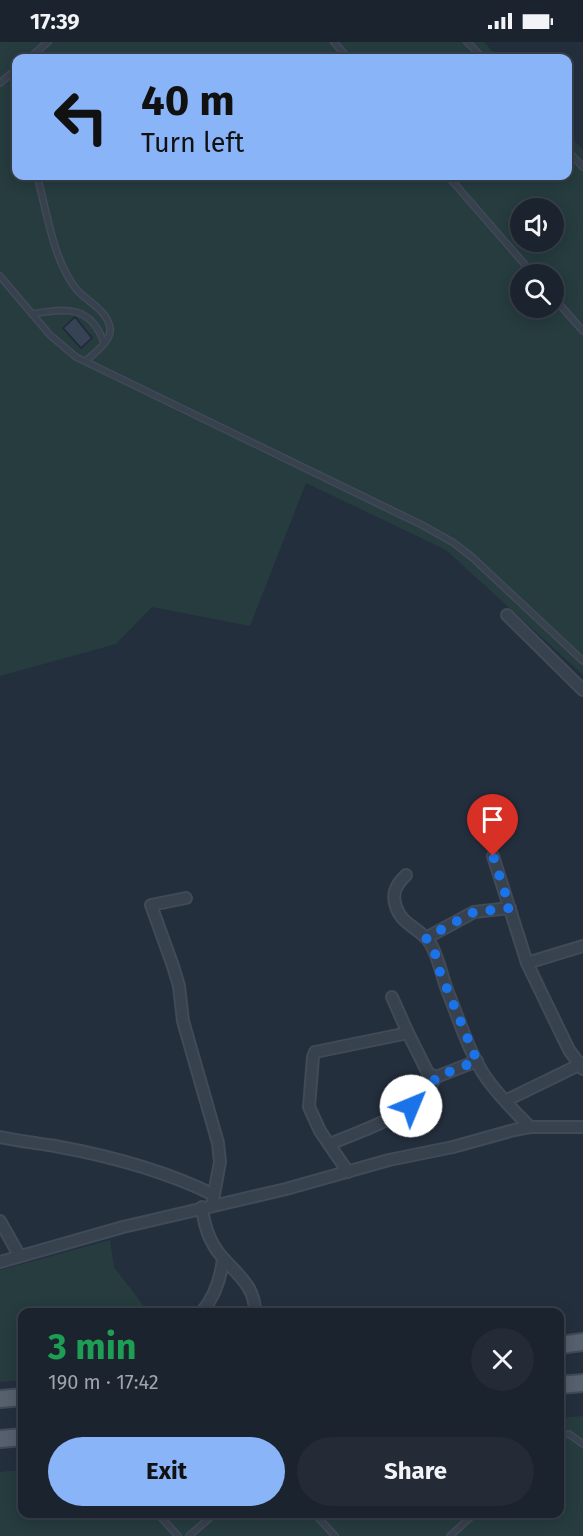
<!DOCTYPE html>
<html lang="en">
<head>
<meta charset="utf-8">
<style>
  body { margin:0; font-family:"Fira Sans",sans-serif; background:#242b36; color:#f1f3f6; height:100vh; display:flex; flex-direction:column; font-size:22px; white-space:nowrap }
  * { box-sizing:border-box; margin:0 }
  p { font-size:20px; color:#a0a4aa }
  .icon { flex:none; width:33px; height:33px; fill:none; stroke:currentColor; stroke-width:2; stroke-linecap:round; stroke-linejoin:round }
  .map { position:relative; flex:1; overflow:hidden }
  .drawer { position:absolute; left:18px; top:1266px; width:546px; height:210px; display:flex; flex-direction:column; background:#1b232e; border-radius:12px; box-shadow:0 3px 15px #0003,0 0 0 2px #39404a }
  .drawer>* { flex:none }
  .banner { position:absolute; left:12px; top:12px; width:560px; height:126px; border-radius:12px; box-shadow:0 3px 15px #0003,0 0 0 2px #39404a; background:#8ab4f8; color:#111; overflow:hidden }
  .buttons { position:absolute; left:510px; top:156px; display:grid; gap:12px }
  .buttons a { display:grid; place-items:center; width:54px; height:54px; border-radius:50%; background:#1b232e; box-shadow:0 3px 15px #0003,0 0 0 2px #39404a; font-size:30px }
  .pin { position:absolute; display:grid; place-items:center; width:51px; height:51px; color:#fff; margin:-62px -26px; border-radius:50% 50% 50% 0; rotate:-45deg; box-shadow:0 0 6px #0007 }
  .pin .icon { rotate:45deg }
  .me { position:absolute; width:66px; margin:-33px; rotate:45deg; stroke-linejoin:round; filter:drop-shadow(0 0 4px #0008) }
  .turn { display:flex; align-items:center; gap:21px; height:126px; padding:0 30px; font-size:27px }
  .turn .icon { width:78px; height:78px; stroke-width:2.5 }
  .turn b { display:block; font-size:42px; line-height:51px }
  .round { display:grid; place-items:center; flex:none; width:63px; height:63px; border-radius:32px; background:#242b36 }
  .headline { display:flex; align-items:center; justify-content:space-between; height:102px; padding:0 30px }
  h1 { font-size:36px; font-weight:700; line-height:45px; color:#1e9e55 }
  .button { display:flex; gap:12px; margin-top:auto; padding:12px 30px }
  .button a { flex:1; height:69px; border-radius:36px; background:#8ab4f8; color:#111; font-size:24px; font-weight:700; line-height:69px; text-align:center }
  .button a+a { background:#242b36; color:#f1f3f6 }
  .status { display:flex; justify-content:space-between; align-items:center; height:42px; padding:0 30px; background:#1b232e; direction:ltr }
  .status svg { height:16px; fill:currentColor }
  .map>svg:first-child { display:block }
  .green { fill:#263c3f; fill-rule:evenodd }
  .building { fill:#364354; stroke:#1f2835; stroke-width:1.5 }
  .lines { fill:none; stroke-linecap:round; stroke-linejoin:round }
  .service-casing { stroke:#414a57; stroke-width:8 }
  .minor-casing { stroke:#414a57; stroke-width:14 }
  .primary-casing { stroke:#414a57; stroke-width:20 }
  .service { stroke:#38414e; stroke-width:5 }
  .minor { stroke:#38414e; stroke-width:10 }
  .primary { stroke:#56606e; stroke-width:16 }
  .route { stroke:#1a73e8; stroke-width:10; stroke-dasharray:0 18 }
</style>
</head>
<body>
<div class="status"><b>17:39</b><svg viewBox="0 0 49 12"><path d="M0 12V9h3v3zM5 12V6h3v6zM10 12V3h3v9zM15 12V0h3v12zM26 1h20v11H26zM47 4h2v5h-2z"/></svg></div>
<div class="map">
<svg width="583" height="1494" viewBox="0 0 583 1494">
  <rect width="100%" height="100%" fill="#242f3e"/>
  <!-- green -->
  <path class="green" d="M 0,0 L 484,0 L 499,16 L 16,16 L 16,134 L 567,134 L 567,90 L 583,108 L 583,633 L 446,508 L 306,441 L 250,584 L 152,565 L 116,602 L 0,634 ZM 520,166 L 554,166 L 554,200 L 520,200 ZM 520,232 L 554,232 L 554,266 L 520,266 Z
    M 110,1198 L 114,1225 L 147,1268 L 152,1270 L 22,1270 L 22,1338 L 0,1340 L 0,1228 Z
    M 583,1374 L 583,1494 L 0,1494 L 0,1430 L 22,1428 L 22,1472 L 560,1472 L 560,1376 Z"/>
  <!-- building -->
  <path class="building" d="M 75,275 L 92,296 L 81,306 L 63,286 Z"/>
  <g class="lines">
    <!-- service casing -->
    <g class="service-casing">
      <path id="service" d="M 334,0 L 348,16
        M 467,0 L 483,16
        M 29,16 L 48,0
        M 13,30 L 16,61
        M 0,41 L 16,27
        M 567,108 L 583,125
        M 37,134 C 47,169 53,219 77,248 C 88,260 107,268 110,286 C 112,299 94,311 86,319
        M 448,134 L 533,232
        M 0,234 L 50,293 L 76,315 L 422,483 L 454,501 L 473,516 L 583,619
        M 554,256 L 583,289
        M 32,272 C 66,266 91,263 104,301
        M 560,1393 L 569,1392 L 583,1402
        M 158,1472 L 178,1494
        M 315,1472 L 335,1494
        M 189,1494 L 214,1472
        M 450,1494 L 474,1472"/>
    </g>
    <!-- minor casing -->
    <g class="minor-casing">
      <path id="minor" d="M 507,573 L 583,648
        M 493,814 L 527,921 L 569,1008 L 583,1027
        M 406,833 C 398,841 392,849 395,861 C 400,884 420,885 430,901 C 438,913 443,939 449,953 C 460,980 470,1013 487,1037 C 499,1054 515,1070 530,1085
        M 186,856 L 151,863 L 173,924 L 179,944 L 183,979 L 218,1101 L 220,1120 L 212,1163
        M 426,896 L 474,870 L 510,866
        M 527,921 L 583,904
        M 392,955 L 408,991
        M 505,1059 L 583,1021
        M 0,1095 C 18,1099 37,1101 55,1104 C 110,1114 164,1128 214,1153
        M 330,1102 C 367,1086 416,1073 436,1035
        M 348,1130 L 320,1089 L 309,1065 L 313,1015 L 315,1010 L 408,991 L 428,1031 L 436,1035 L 477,1019
        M 202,1165 C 204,1184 210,1202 223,1216 C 239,1234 255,1245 255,1270
        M 0,1179 L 19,1213
        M 0,1220 L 123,1185 L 286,1147 L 389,1118 L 453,1105 L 514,1088 L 530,1085 L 583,1085
        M 202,1270 C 215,1254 221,1237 223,1216"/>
    </g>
    <!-- primary casing -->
    <g class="primary-casing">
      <path id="primary" d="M 560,1303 L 583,1300
        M 560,1343 L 583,1341
        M 0,1357 L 22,1355
        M 0,1397 L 22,1395"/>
    </g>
    <!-- service -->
    <use href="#service" class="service"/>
    <!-- minor -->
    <use href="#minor" class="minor"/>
    <!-- primary -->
    <use href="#primary" class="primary"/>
  </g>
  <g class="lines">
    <!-- route -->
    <path class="route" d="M 411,1064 L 428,1051 L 436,1035 L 477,1019 L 440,930 L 434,908 L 426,896 L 474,870 L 510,866 L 493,814"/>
  </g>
</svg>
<div class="buttons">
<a><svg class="icon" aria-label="sound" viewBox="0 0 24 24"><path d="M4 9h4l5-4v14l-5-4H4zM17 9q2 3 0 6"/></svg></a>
<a><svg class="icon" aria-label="search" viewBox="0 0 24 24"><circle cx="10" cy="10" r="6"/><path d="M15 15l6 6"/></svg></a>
</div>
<div class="pin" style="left:493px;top:814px;background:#d93025"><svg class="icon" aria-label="arrive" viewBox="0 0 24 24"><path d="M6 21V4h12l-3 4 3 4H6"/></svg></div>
<svg class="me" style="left:411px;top:1064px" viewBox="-20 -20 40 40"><circle r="19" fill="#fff"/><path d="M0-13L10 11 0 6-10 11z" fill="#1a73e8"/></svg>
<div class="banner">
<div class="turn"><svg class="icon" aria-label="left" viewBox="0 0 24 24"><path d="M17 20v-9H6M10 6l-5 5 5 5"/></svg><div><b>40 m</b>Turn left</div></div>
</div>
<section class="drawer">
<div class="headline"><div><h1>3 min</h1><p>190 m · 17:42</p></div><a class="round"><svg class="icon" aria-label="close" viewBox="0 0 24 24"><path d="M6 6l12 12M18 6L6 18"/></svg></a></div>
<div class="button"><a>Exit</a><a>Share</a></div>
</section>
</div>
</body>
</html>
